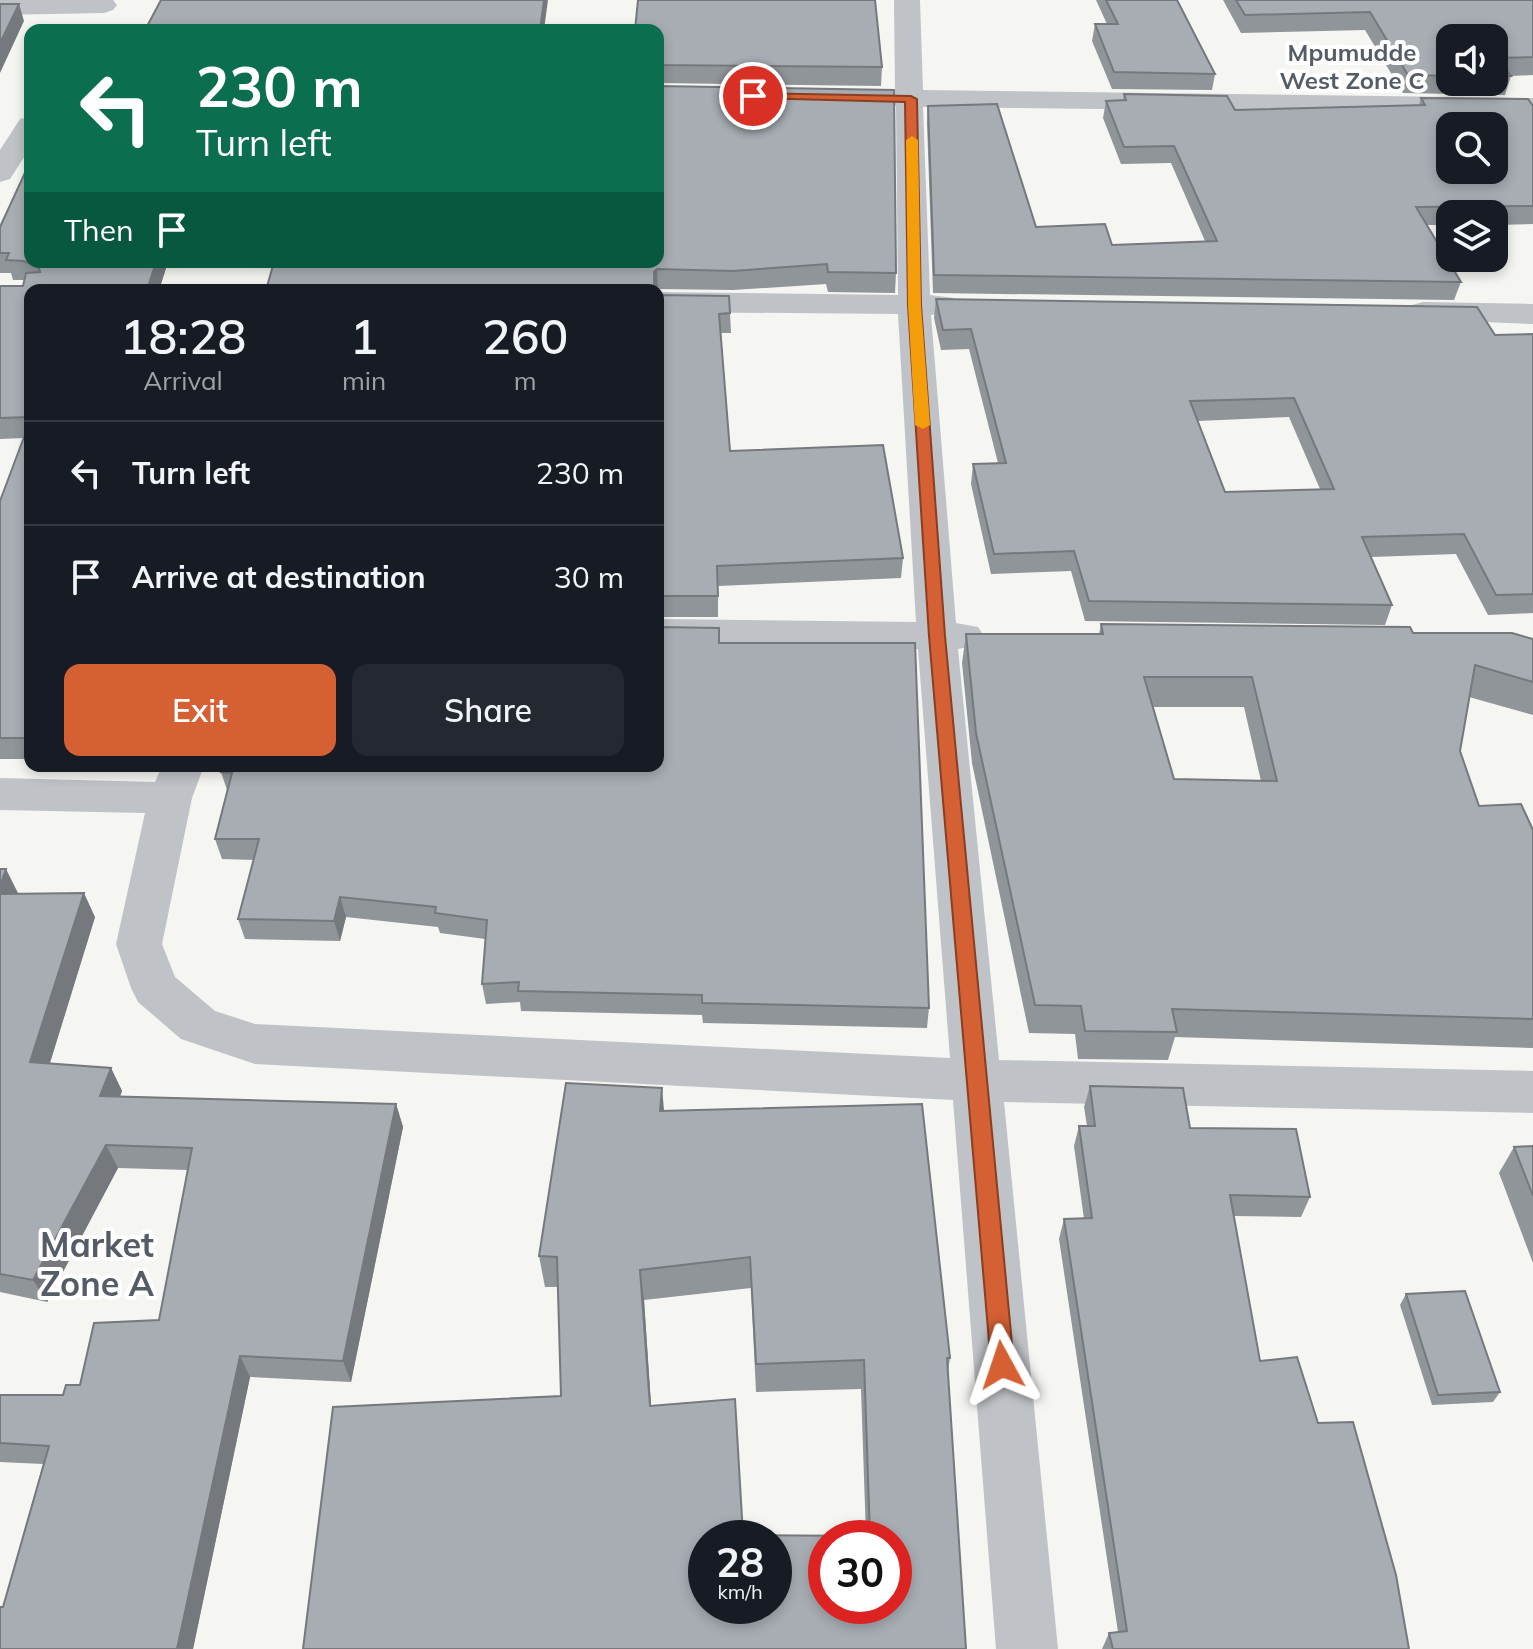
<!DOCTYPE html>
<html lang="en">
<head>
<meta charset="utf-8">
<style>
  body { margin:0; font-family:Mulish,sans-serif; background:#242831; color:#f1f3f6; height:100vh; display:flex; flex-direction:column; font-size:30px; white-space:nowrap }
  * { box-sizing:border-box; margin:0 }
  p { font-size:26px; color:#9ea1a6 }
  .icon { flex:none; width:44px; height:44px; fill:none; stroke:currentColor; stroke-width:2; stroke-linecap:round; stroke-linejoin:round }
  .map { position:relative; flex:1; overflow:hidden }
  .side { position:absolute; left:24px; top:284px; width:640px; height:488px; display:flex; flex-direction:column; background:#171b24; border-radius:16px; box-shadow:0 4px 12px #0003 }
  .side>* { flex:none }
  .guide { position:absolute; left:24px; top:24px; width:640px; height:244px; border-radius:16px; box-shadow:0 4px 12px #0003; background:#0b6e4f; color:#fff; overflow:hidden }
  .fabs { position:absolute; left:1436px; top:24px; display:grid; gap:16px }
  .fabs a { display:grid; place-items:center; width:72px; height:72px; border-radius:16px; background:#171b24; box-shadow:0 4px 12px #0003; font-size:40px }
  .speed { position:absolute; left:688px; top:1520px; display:flex; gap:16px; font-size:40px; font-weight:700; text-align:center }
  .speed>* { display:grid; place-content:center; width:104px; height:104px; border-radius:50%; background:#171b24; box-shadow:0 4px 12px #0003; line-height:1 }
  .speed small { font-size:20px; font-weight:400 }
  .speed .limit { border:12px solid #d22; background:#fff; color:#111 }
  .pin { position:absolute; display:grid; place-items:center; width:68px; height:68px; color:#fff; margin:-34px; border:4px solid #fff; border-radius:50%; box-shadow:0 2px 8px #0007 }
  .me { position:absolute; width:88px; margin:-44px; rotate:355deg; stroke-linejoin:round; filter:drop-shadow(0 0 6px #0008) }
  .turn { display:flex; align-items:center; gap:28px; height:168px; padding:0 40px; font-size:36px }
  .turn .icon { width:104px; height:104px; stroke-width:2.5 }
  .turn b { display:block; font-size:56px; line-height:68px }
  .then { display:flex; align-items:center; height:76px; padding:0 40px; background:#0003; gap:16px; font-size:30px }
  .eta { display:flex; justify-content:space-evenly; align-items:center; height:136px; text-align:center }
  .eta b { font-size:48px; font-weight:600; line-height:56px }
  .action { display:flex; gap:16px; margin-top:auto; padding:16px 40px }
  .action a { flex:1; height:92px; border-radius:16px; background:#d46034; color:#fff; font-size:32px; font-weight:600; line-height:92px; text-align:center }
  .action a+a { background:#242831; color:#f1f3f6 }
  ul { padding:0; list-style:none }
  li { display:flex; align-items:center; gap:24px; height:104px; padding:0 40px; border-top:2px solid #363941 }
  li div { flex:1 }
  li b { display:block; font-size:30px }
  li em { font-style:normal }
  .map>svg:first-child { display:block }
  .lines { fill:none; stroke-linecap:round; stroke-linejoin:round }
  .minor { fill:#bfc2c6; fill-rule:evenodd }
  .wall { fill:#90959a; fill-rule:evenodd }
  .shaded-wall { fill:#75797d }
  .building { fill:#a7adb3; stroke:#75797d; stroke-width:2; fill-rule:evenodd }
  .route { fill:#d46034; stroke:#8a3e22; stroke-width:2 }
  .slow { fill:#f59e0b }
  .labels { text-anchor:middle; dominant-baseline:central; stroke-width:8; stroke-linejoin:round; paint-order:stroke }
  .far-quarter-label { font-size:24px; font-weight:bold; fill:#545d66; stroke:#fff }
  .near-quarter-label { font-size:34px; font-weight:bold; fill:#545d66; stroke:#fff }
</style>
</head>
<body>
<div class="map">
<svg width="1533" height="1649" viewBox="0 0 1533 1649">
  <rect width="100%" height="100%" fill="#f5f5f2"/>
  <g class="lines">
    <!-- minor -->
    <path class="minor" d="M 0,0 L 113,0 L 117,5 L 113,10 L 104,13 L 0,15 Z
      M 894,0 L 920,0 L 923,90 L 1533,98 L 1533,114 L 923,107 L 930,295 L 954,298 L 959,305 L 954,312 L 931,315 L 956,623 L 978,627 L 984,636 L 978,645 L 958,649 L 999,1060 L 1533,1071 L 1533,1113 L 1004,1102 L 1058,1649 L 996,1649 L 953,1100 L 255,1064 L 181,1039 L 138,1002 L 131,988 L 116,944 L 145,813 L 0,810 L 0,778 L 155,782 L 162,766 L 204,766 L 192,798 L 162,944 L 175,977 L 215,1011 L 255,1024 L 950,1058 L 918,649 L 658,645 L 658,619 L 916,622 L 898,314 L 658,312 L 658,292 L 898,295 L 896,106 L 873,104 L 869,98 L 873,92 L 895,90 Z
      M 30,117 L 30,148 L 10,179 L 0,182 L 0,150 L 20,119 Z
      M 1423,302 L 1533,304 L 1533,324 L 1412,319 L 1407,312 L 1412,305 Z"/>
  </g>
  <!-- wall -->
  <path class="wall" d="M 1096,0 L 1177,0 L 1215,74 L 1212,90 L 1112,89 L 1092,41 L 1095,24 L 1107,24 Z
    M 1223,0 L 1533,0 L 1533,75 L 1511,76 L 1505,95 L 1403,93 L 1365,30 L 1241,33 ZM 1450,38 L 1494,38 L 1494,82 L 1450,82 Z
    M 658,30 L 882,67 L 881,86 L 658,83 Z
    M 658,86 L 896,273 L 895,293 L 828,292 L 826,284 L 733,290 L 658,289 L 266,290 Z
    M 1124,94 L 1235,110 L 1419,105 L 1421,98 L 1533,106 L 1533,224 L 1494,225 L 1494,214 L 1450,214 L 1450,225 L 1427,225 L 1461,282 L 1454,300 L 933,293 L 927,123 L 928,106 L 1036,227 L 1112,245 L 1205,241 L 1171,163 L 1121,164 L 1103,118 L 1106,101 L 1123,100 Z
    M 0,227 L 30,262 L 168,262 L 159,290 L 30,290 L 30,759 L 0,759 L 0,501 L 24,438 L 0,439 L 0,286 L 23,286 L 24,280 L 13,280 L 11,273 L 0,273 Z
    M 658,295 L 730,313 L 731,333 L 721,333 L 730,451 L 903,558 L 901,578 L 718,586 L 718,617 L 658,617 Z
    M 936,299 L 1495,335 L 1533,334 L 1533,613 L 1488,615 L 1456,554 L 1371,557 L 1392,605 L 1385,625 L 1085,621 L 1071,571 L 991,574 L 971,484 L 973,464 L 998,463 L 969,349 L 941,350 L 934,318 ZM 1289,417 L 1320,489 L 1225,492 L 1198,421 Z
    M 1101,624 L 1413,633 L 1533,639 L 1533,715 L 1469,697 L 1460,751 L 1479,806 L 1533,830 L 1533,1048 L 1175,1037 L 1168,1060 L 1078,1059 L 1075,1034 L 1029,1033 L 972,763 L 962,663 L 966,634 L 1099,634 ZM 1153,707 L 1244,707 L 1261,781 L 1174,779 Z
    M 719,643 L 929,1008 L 927,1028 L 703,1023 L 702,1015 L 521,1011 L 520,1002 L 486,1004 L 482,984 L 485,939 L 440,933 L 438,927 L 346,917 L 340,941 L 245,939 L 238,919 L 254,860 L 222,859 L 215,839 L 227,790 L 221,772 Z
    M 0,869 L 18,894 L 95,917 L 50,1063 L 111,1068 L 122,1091 L 120,1096 L 396,1104 L 403,1127 L 351,1382 L 250,1377 L 193,1649 L 0,1649 L 3,1607 L 43,1464 L 0,1462 L 0,1395 L 63,1395 L 80,1385 L 159,1320 L 188,1170 L 118,1168 L 47,1302 L 0,1292 Z
    M 1090,1086 L 1190,1128 L 1310,1197 L 1301,1217 L 1234,1216 L 1260,1361 L 1318,1423 L 1409,1649 L 1102,1649 L 1109,1633 L 1118,1632 L 1059,1239 L 1064,1219 L 1084,1219 L 1074,1146 L 1079,1126 L 1087,1126 L 1084,1107 Z
    M 664,1111 L 950,1358 L 948,1371 L 966,1649 L 303,1649 L 561,1396 L 558,1287 L 545,1287 L 539,1256 ZM 751,1288 L 756,1392 L 861,1389 L 866,1536 L 743,1535 L 651,1406 L 644,1300 Z
    M 1533,1146 L 1533,1263 L 1499,1173 L 1514,1147 Z
    M 1406,1294 L 1500,1392 L 1493,1402 L 1432,1405 L 1400,1305 Z"/>
  <!-- shaded-wall -->
  <path class="shaded-wall" d="M 544,0 L 548,0 L 544,30 L 540,30 Z
    M 19,4 L 24,21 L 0,73 L 0,43 Z
    M 156,262 L 168,262 L 159,290 L 147,290 Z
    M 657,269 L 658,289 L 654,290 L 654,272 Z
    M 6,869 L 18,893 L 0,898 L 0,887 Z
    M 84,893 L 95,917 L 43,1085 L 30,1062 Z
    M 340,897 L 346,917 L 340,941 L 334,921 Z
    M 111,1068 L 122,1091 L 112,1119 L 100,1096 Z
    M 662,1088 L 665,1121 L 660,1111 Z
    M 396,1104 L 403,1127 L 351,1382 L 343,1361 Z
    M 106,1145 L 118,1168 L 47,1302 L 33,1280 Z
    M 640,1270 L 644,1300 L 653,1434 L 650,1406 Z
    M 240,1356 L 250,1377 L 193,1649 L 177,1649 Z"/>
  <!-- building -->
  <path class="building" d="M 161,0 L 544,0 L 540,30 L 145,30 Z
    M 638,0 L 875,0 L 882,67 L 658,65 L 658,30 L 635,30 Z
    M 1106,0 L 1177,0 L 1215,74 L 1114,72 L 1095,24 L 1118,24 Z
    M 1236,0 L 1533,0 L 1533,57 L 1497,58 L 1511,76 L 1494,76 L 1494,38 L 1450,38 L 1450,76 L 1408,75 L 1370,12 L 1245,15 Z
    M 0,4 L 19,4 L 0,43 Z
    M 658,86 L 894,90 L 896,273 L 828,272 L 827,264 L 733,271 L 657,269 L 654,272 L 654,290 L 266,290 L 274,262 L 658,262 Z
    M 1124,94 L 1227,96 L 1235,110 L 1425,105 L 1421,98 L 1528,99 L 1533,106 L 1533,206 L 1416,207 L 1461,282 L 934,275 L 928,106 L 997,104 L 1036,227 L 1105,224 L 1112,245 L 1217,241 L 1174,146 L 1124,147 L 1106,101 L 1126,100 ZM 1450,126 L 1494,126 L 1494,170 L 1450,170 Z
    M 29,164 L 30,164 L 30,262 L 156,262 L 147,290 L 30,290 L 30,417 L 0,418 L 0,286 L 23,286 L 26,273 L 40,272 L 39,268 L 24,261 L 6,260 L 9,253 L 0,253 L 0,227 Z
    M 658,295 L 729,296 L 730,313 L 719,314 L 730,451 L 883,445 L 903,558 L 717,566 L 718,596 L 658,596 Z
    M 936,299 L 1477,307 L 1495,335 L 1533,334 L 1533,594 L 1496,595 L 1464,534 L 1362,537 L 1392,605 L 1089,601 L 1074,551 L 994,554 L 973,464 L 1006,463 L 971,329 L 943,330 ZM 1294,398 L 1334,489 L 1225,492 L 1190,401 Z
    M 30,421 L 30,738 L 0,738 L 0,501 Z
    M 1101,624 L 1410,627 L 1413,633 L 1512,633 L 1533,639 L 1533,682 L 1475,665 L 1460,751 L 1479,806 L 1521,804 L 1533,830 L 1533,1019 L 1172,1009 L 1177,1032 L 1085,1031 L 1081,1006 L 1035,1005 L 976,733 L 966,634 L 1103,634 ZM 1144,677 L 1252,677 L 1277,781 L 1174,779 Z
    M 658,627 L 719,628 L 719,643 L 915,643 L 929,1008 L 702,1003 L 702,995 L 518,991 L 519,982 L 482,984 L 487,920 L 435,913 L 436,907 L 340,897 L 334,921 L 238,919 L 259,839 L 215,839 L 232,773 L 221,772 L 223,766 L 658,766 Z
    M 0,869 L 6,869 L 0,887 Z
    M 84,893 L 30,1062 L 111,1068 L 100,1096 L 396,1104 L 343,1361 L 240,1356 L 177,1649 L 0,1649 L 0,1607 L 3,1607 L 49,1446 L 0,1443 L 0,1395 L 63,1395 L 66,1385 L 80,1385 L 94,1323 L 159,1320 L 192,1148 L 106,1145 L 33,1280 L 0,1274 L 0,894 Z
    M 566,1083 L 662,1088 L 660,1111 L 922,1104 L 950,1358 L 947,1358 L 966,1649 L 303,1649 L 333,1407 L 561,1396 L 557,1257 L 539,1256 ZM 750,1257 L 756,1364 L 864,1360 L 870,1536 L 743,1535 L 735,1399 L 650,1406 L 640,1270 ZM 706,1538 L 774,1538 L 774,1606 L 706,1606 ZM 826,1538 L 894,1538 L 894,1606 L 826,1606 Z
    M 1090,1086 L 1183,1088 L 1190,1128 L 1296,1129 L 1310,1197 L 1230,1195 L 1260,1361 L 1297,1357 L 1318,1423 L 1353,1422 L 1396,1575 L 1409,1649 L 1113,1649 L 1109,1633 L 1127,1631 L 1064,1219 L 1092,1218 L 1079,1126 L 1095,1126 Z
    M 1533,1146 L 1533,1196 L 1514,1147 Z
    M 1465,1291 L 1500,1392 L 1438,1395 L 1406,1294 Z"/>
  <!-- route -->
  <path class="route" d="M 753,93 L 911,96 L 917,99 L 921,305 L 945,636 L 1014,1365 L 1010,1372 L 1002,1376 L 994,1372 L 991,1365 L 929,636 L 908,305 L 905,102 L 749,98 L 747,96 Z"/>
  <!-- slow -->
  <path class="slow" d="M 912,136 L 918,140 L 921,305 L 930,425 L 923,429 L 915,425 L 908,305 L 906,140 Z"/>
  <g class="labels">
    <!-- far-quarter labels -->
    <g class="far-quarter-label">
      <text x="1352" y="52">Mpumudde<tspan x="1352" dy="28">West Zone C</tspan></text>
    </g>
    <!-- near-quarter labels -->
    <g class="near-quarter-label">
      <text x="97" y="1244">Market<tspan x="97" dy="39">Zone A</tspan></text>
    </g>
  </g>
</svg>
<div class="fabs">
<a><svg class="icon" aria-label="sound" viewBox="0 0 24 24"><path d="M4 9h4l5-4v14l-5-4H4zM17 9q2 3 0 6"/></svg></a>
<a><svg class="icon" aria-label="search" viewBox="0 0 24 24"><circle cx="10" cy="10" r="6"/><path d="M15 15l6 6"/></svg></a>
<a><svg class="icon" aria-label="layers" viewBox="0 0 24 24"><path d="M12 4l9 5-9 5-9-5zM3 14l9 5 9-5"/></svg></a>
</div>
<div class="speed"><div>28<small>km/h</small></div><div class="limit">30</div></div>
<div class="pin" style="left:753px;top:96px;background:#d93025"><svg class="icon" aria-label="arrive" viewBox="0 0 24 24"><path d="M6 21V4h12l-3 4 3 4H6"/></svg></div>
<svg class="me" style="left:1002px;top:1365px" viewBox="-20 -20 40 40"><path d="M0-17L14 15 0 8-14 15z" fill="#d46034" stroke="#fff" stroke-width="4"/></svg>
<div class="guide">
<div class="turn"><svg class="icon" aria-label="left" viewBox="0 0 24 24"><path d="M17 20v-9H6M10 6l-5 5 5 5"/></svg><div><b>230 m</b>Turn left</div></div>
<div class="then">Then<svg class="icon" aria-label="arrive" viewBox="0 0 24 24"><path d="M6 21V4h12l-3 4 3 4H6"/></svg></div>
</div>
<section class="side">
<div class="eta">
<div><b>18:28</b><p>Arrival</p></div>
<div><b>1</b><p>min</p></div>
<div><b>260</b><p>m</p></div>
</div>
<ul>
<li><svg class="icon" aria-label="left" viewBox="0 0 24 24"><path d="M17 20v-9H6M10 6l-5 5 5 5"/></svg><div><b>Turn left</b></div><em>230 m</em></li>
<li><svg class="icon" aria-label="arrive" viewBox="0 0 24 24"><path d="M6 21V4h12l-3 4 3 4H6"/></svg><div><b>Arrive at destination</b></div><em>30 m</em></li>
</ul>
<div class="action"><a>Exit</a><a>Share</a></div>
</section>
</div>
</body>
</html>
